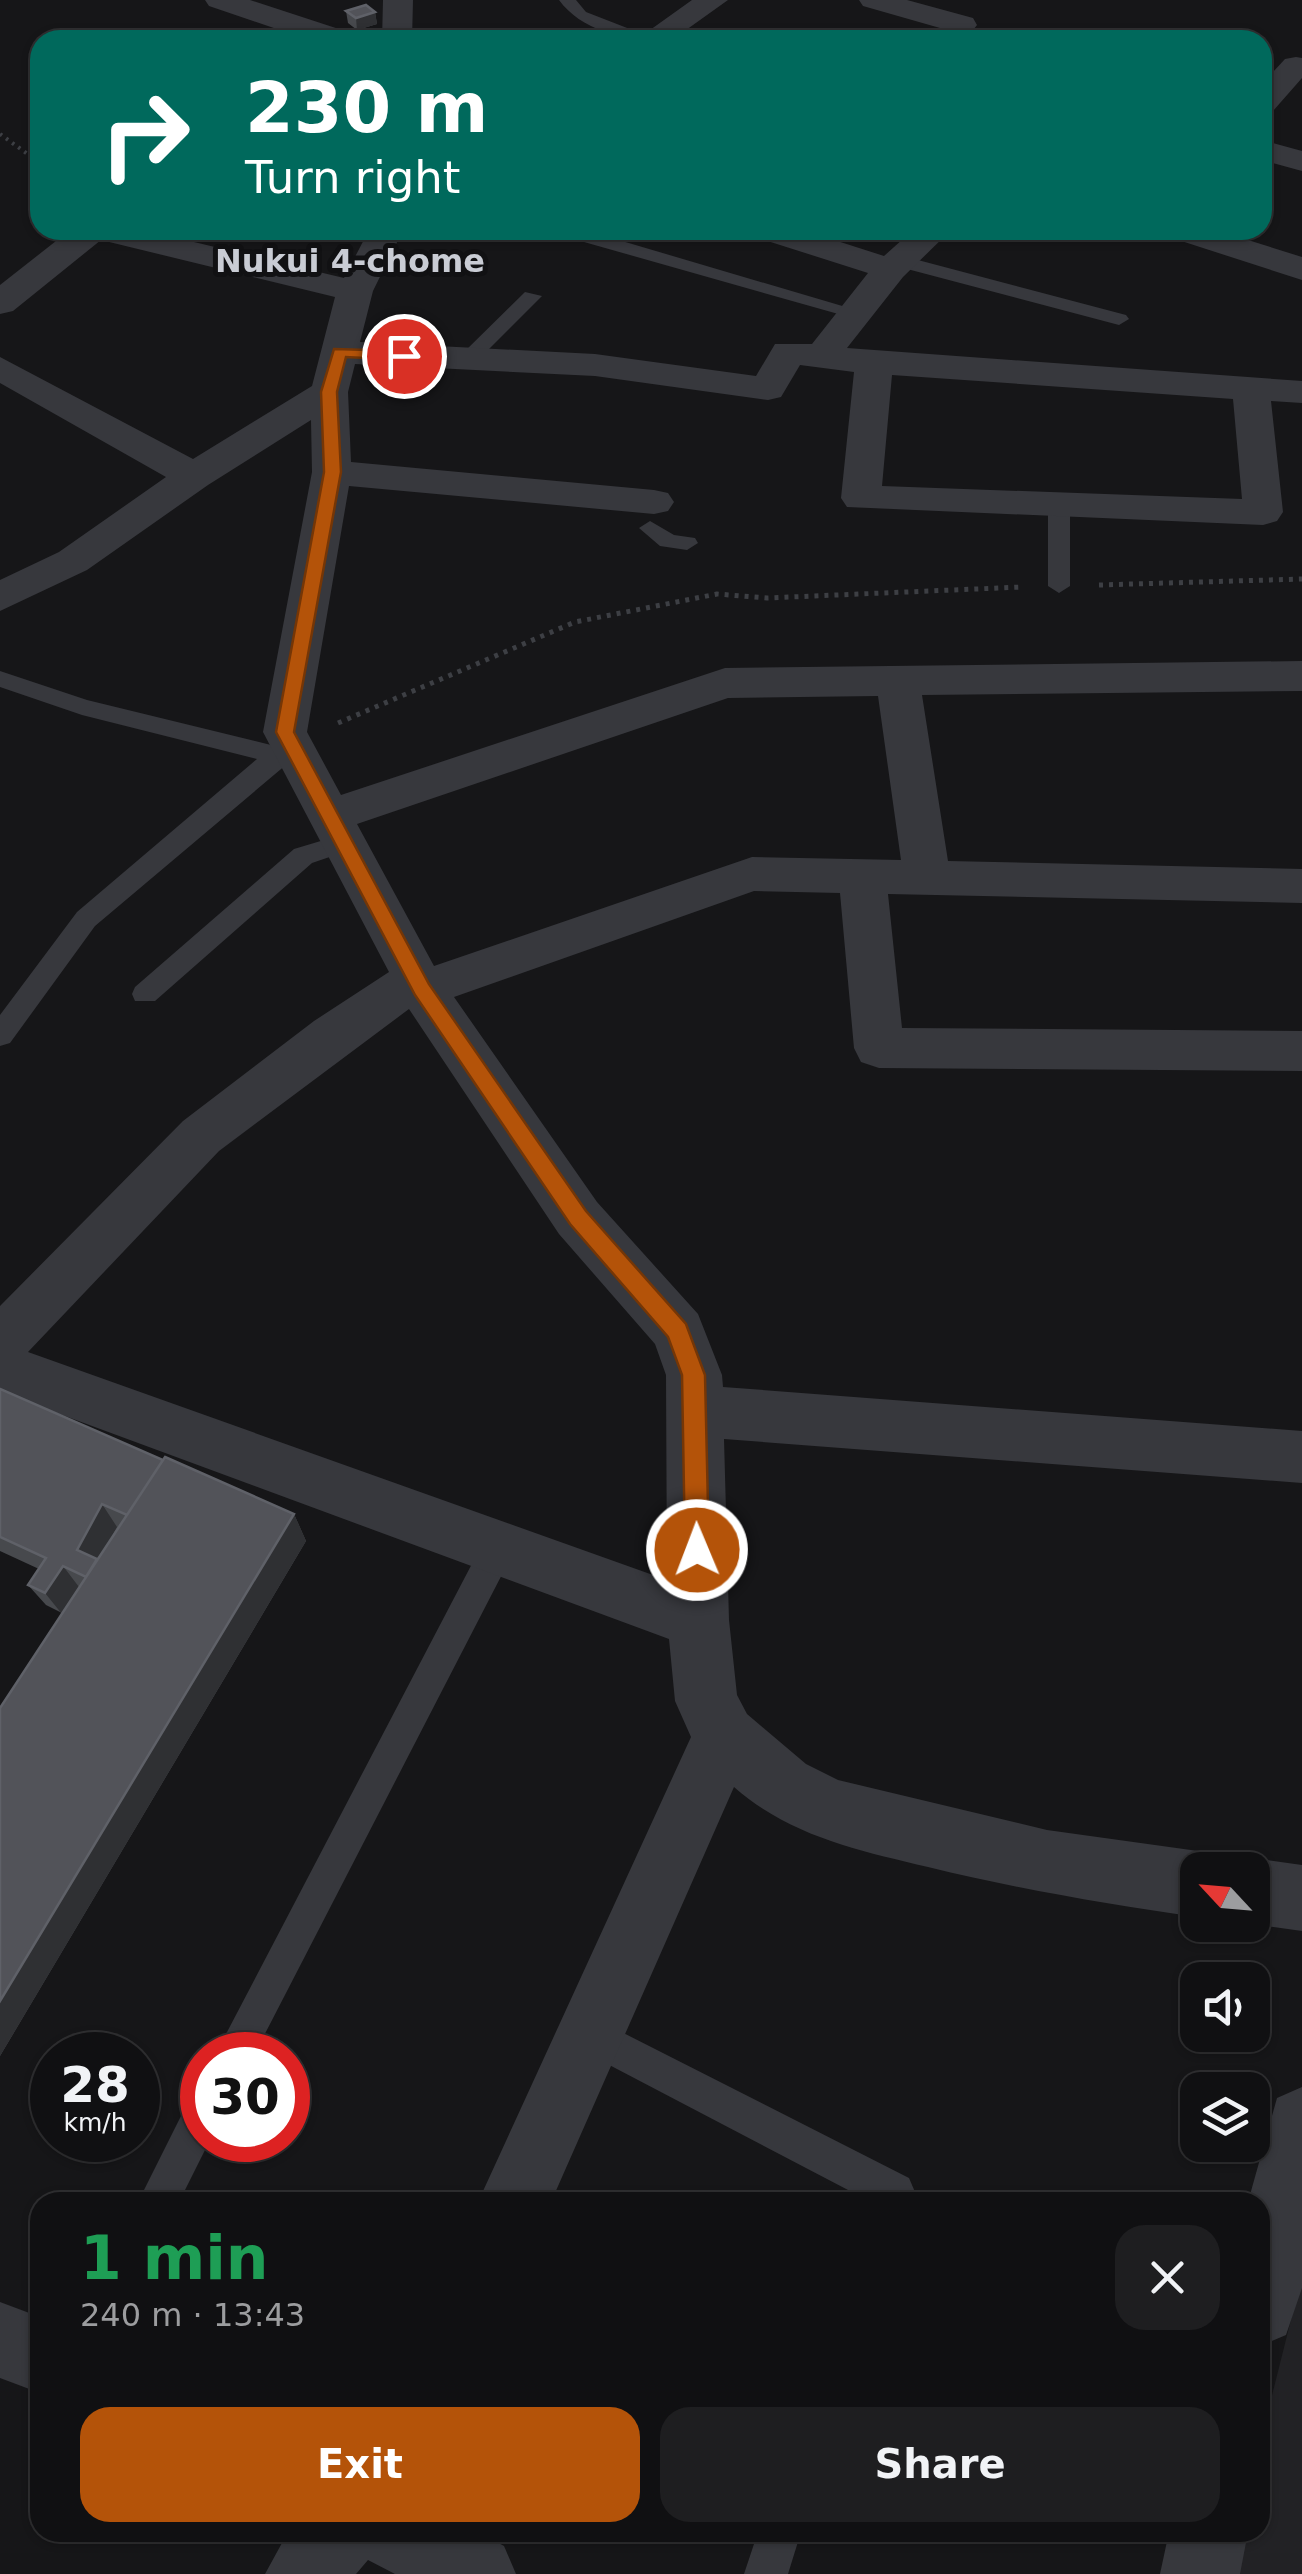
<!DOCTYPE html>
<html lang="en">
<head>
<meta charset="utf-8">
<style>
  body { margin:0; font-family:"DejaVu Sans",sans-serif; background:#1e1e20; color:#f1f3f6; height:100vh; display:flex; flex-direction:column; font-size:38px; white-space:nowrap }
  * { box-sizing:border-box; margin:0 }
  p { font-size:32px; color:#9c9d9f }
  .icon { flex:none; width:55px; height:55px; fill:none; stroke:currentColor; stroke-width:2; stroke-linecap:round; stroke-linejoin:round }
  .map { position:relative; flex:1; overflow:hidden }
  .details { position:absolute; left:30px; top:2192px; width:1240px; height:350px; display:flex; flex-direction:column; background:#101012; border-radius:30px; box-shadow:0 2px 8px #0004,0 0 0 2px #303032 }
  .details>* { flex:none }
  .hud { position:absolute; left:30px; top:30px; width:1242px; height:210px; border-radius:30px; box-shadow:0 2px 8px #0004,0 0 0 2px #303032; background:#00695c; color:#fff; overflow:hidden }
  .needle { width:65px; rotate:296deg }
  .fabs { position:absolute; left:1180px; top:1852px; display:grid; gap:20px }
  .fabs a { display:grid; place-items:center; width:90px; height:90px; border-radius:20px; background:#101012; box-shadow:0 2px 8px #0004,0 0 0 2px #303032; font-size:50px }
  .speed { position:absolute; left:30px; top:2032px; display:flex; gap:20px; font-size:50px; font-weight:700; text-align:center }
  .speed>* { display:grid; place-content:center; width:130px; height:130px; border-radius:50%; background:#101012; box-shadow:0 2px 8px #0004,0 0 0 2px #303032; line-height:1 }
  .speed small { font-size:25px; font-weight:400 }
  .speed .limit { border:15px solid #d22; background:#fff; color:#111 }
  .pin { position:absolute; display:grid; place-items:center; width:85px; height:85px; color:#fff; margin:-42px; border:5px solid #fff; border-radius:50%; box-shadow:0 2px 10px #0007 }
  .me { position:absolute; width:110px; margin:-55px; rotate:359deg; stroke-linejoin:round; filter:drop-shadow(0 0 8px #0008) }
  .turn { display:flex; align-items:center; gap:35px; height:210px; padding:0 50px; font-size:45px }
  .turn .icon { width:130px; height:130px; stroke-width:2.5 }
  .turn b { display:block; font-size:70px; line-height:85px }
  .round { display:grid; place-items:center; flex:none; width:105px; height:105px; border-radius:30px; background:#1e1e20 }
  .overview { display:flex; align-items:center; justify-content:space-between; height:170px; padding:0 50px }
  h1 { font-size:60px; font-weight:800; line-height:75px; color:#1e9e55 }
  .cta { display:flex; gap:20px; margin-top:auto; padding:20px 50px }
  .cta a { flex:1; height:115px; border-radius:30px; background:#b45309; color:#fff; font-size:40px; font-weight:800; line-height:115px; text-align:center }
  .cta a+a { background:#1e1e20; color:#f1f3f6 }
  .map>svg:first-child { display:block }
  .built { fill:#222225 }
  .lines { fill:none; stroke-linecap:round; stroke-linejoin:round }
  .path-far1 { stroke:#3d3f44; stroke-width:4; stroke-dasharray:2.5 5; stroke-linecap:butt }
  .path { stroke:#3d3f44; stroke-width:5; stroke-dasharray:4 6; stroke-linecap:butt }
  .service { fill:#37383d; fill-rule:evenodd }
  .minor { fill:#37383d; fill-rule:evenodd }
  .wall { fill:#47494d }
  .shaded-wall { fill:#2f3033 }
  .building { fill:#525359; stroke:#5f6168; stroke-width:2.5 }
  .route { fill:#b45309; stroke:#753606; stroke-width:2.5 }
  .labels { text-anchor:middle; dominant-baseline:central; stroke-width:10; stroke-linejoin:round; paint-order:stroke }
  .far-neighbourhood-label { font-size:32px; font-weight:bold; fill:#c9ccd4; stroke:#111113 }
</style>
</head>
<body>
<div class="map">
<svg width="1302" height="2574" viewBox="0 0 1302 2574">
  <rect width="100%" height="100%" fill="#161618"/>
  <!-- built -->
  <path class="built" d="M 1302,2276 L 1302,2574 L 1227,2574 L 1238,2533 L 1260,2532 L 1260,2443 Z"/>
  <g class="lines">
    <!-- path-far1 -->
    <path class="path-far1" d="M 0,134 L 40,163"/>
    <!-- path -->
    <path class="path" d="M 1099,585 L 1302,579
      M 338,723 L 575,622 L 717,594 L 767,598 L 1022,587"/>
    <!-- service -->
    <path class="service" d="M 559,0 L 576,0 L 586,12 L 658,40 C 622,40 581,30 559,0 Z
      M 589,230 L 609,230 L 605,236 L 866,313 L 849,317 L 584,242 L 582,238 Z
      M 899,255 L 1126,315 L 1129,319 L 1119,325 L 892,265 L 892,257 Z
      M 525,292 L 542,296 L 475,363 L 461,363 L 461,355 Z
      M 1059,498 L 1070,505 L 1070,586 L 1059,593 L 1048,586 L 1048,505 Z
      M 650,521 L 674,535 L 695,538 L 698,543 L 687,550 L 660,546 L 639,528 Z
      M 0,671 L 87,700 L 275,746 L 294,740 L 306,748 L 95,926 L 10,1043 L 0,1046 L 0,1015 L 77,912 L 257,759 L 82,715 L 0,687 Z
      M 344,834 L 353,837 L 357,843 L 353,849 L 312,863 L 155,1001 L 135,1001 L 132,994 L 135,987 L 294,849 Z
      M 498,1533 L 510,1537 L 514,1548 L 510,1559 L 254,2055 L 215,2055 L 486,1537 Z
      M 588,2015 L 909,2178 L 915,2192 L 911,2202 L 871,2202 L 575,2047 L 569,2034 L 575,2021 Z
      M 202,2097 L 202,2140 L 210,2140 L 179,2202 L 138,2202 L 188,2102 Z
      M 758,2532 L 801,2532 L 788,2574 L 744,2574 Z"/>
    <!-- minor -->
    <path class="minor" d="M 205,0 L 250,0 L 351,33 L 355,40 L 309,40 L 209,6 Z
      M 383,0 L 413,0 L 412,40 L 382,40 Z
      M 692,0 L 728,0 L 672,40 L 636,40 Z
      M 859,0 L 907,0 L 973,18 L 977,25 L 970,34 L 973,40 L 936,40 L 940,28 L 863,6 Z
      M 1296,57 L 1302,58 L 1302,78 L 1273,111 L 1262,114 L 1262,84 L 1285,59 Z
      M 1262,140 L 1302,151 L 1302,171 L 1262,160 Z
      M 70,230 L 144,230 L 344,278 L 369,230 L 403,230 L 373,291 L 360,342 L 595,354 L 756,376 L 775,344 L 812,344 L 868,273 L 755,237 L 750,230 L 803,230 L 884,256 L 913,230 L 951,230 L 903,277 L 847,348 L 1302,381 L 1302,403 L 1271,401 L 1283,512 L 1277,521 L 1263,525 L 847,507 L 841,498 L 854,372 L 800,365 L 781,397 L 768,400 L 595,376 L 355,364 L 348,392 L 351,462 L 654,490 L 668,493 L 674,502 L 668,511 L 654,514 L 349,486 L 307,732 L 341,795 L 725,668 L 1302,661 L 1302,691 L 922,695 L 948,861 L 1302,869 L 1302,903 L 888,894 L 902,1028 L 1302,1031 L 1302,1071 L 879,1068 L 861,1062 L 854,1048 L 840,893 L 754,891 L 454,997 L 597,1202 L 698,1314 L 722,1375 L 723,1387 L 1302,1431 L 1302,1483 L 724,1439 L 729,1620 L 737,1695 L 747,1714 L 806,1764 L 838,1780 L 1047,1830 L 1198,1851 L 1222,1860 L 1225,1870 L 1198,1870 L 1198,1917 C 1106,1904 1018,1889 928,1867 C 857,1850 790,1836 734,1787 L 551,2202 L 478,2202 L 691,1737 L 675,1701 L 669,1639 L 0,1392 L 0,1306 L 183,1121 L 314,1021 L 389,972 L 263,732 L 312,472 L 311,420 L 208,485 L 87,570 L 0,611 L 0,580 L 59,552 L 166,477 L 0,383 L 0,357 L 193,459 L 312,386 L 335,297 L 101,240 L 13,311 L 0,314 L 0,285 ZM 892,375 L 1233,399 L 1242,499 L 882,486 ZM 878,696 L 901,860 L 752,857 L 434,966 L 357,824 L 728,698 ZM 409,1009 L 559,1234 L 655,1344 L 666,1375 L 667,1580 L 28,1352 L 219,1151 Z
      M 1164,230 L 1216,230 L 1302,257 L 1302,280 L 1169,237 Z
      M 1252,1858 L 1302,1865 L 1302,1931 L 1252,1924 L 1252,1870 L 1227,1870 Z
      M 1302,2087 L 1302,2288 L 1286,2335 L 1260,2346 L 1260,2202 L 1248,2202 L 1277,2098 Z
      M 0,2302 L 40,2317 L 40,2393 L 0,2378 Z
      M 288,2532 L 479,2532 L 504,2546 L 516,2574 L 395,2574 L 368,2560 L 356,2574 L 265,2574 Z
      M 1169,2532 L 1248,2532 L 1240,2574 L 1160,2574 Z"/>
  </g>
  <!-- wall -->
  <path class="wall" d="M 346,11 L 375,12 L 377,24 L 357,30 L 348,23 Z
    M 0,1389 L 163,1460 L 294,1514 L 306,1541 L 0,2056 L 0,1708 L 62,1613 L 46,1605 L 28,1585 L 39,1569 L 0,1551 Z"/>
  <!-- shaded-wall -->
  <path class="shaded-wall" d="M 375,12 L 377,24 L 357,30 L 356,18 Z
    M 102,1504 L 117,1527 L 93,1571 L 77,1550 Z
    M 294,1514 L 306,1541 L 0,2056 L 0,2001 Z
    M 63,1566 L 79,1587 L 62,1614 L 45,1593 Z"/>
  <!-- building -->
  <path class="building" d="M 366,5 L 375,12 L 356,18 L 346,11 Z
    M 0,1389 L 163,1460 L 127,1515 L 102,1504 L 77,1550 L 97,1559 L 86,1577 L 63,1566 L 45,1593 L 28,1585 L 46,1558 L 0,1537 Z
    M 165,1457 L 294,1514 L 0,2001 L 0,1708 Z"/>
  <!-- route -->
  <path class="route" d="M 334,349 L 404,351 L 411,356 L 404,360 L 346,357 L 337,392 L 341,472 L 294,732 L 429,984 L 586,1211 L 686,1324 L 705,1375 L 709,1550 L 706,1558 L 697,1562 L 688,1558 L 685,1550 L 682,1375 L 668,1337 L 570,1224 L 415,995 L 276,732 L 324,472 L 321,392 Z"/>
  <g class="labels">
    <!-- far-neighbourhood labels -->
    <g class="far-neighbourhood-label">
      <text x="350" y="261">Nukui 4-chome</text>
    </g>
  </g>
</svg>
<div class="fabs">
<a><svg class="needle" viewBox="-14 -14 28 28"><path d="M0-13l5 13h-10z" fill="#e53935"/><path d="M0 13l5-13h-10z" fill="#9c9d9f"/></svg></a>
<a><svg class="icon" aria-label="sound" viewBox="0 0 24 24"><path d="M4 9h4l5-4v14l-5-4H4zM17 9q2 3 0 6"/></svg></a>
<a><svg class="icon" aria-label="layers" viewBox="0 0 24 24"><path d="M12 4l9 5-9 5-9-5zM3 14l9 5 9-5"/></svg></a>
</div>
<div class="speed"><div>28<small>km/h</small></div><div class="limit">30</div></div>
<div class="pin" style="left:404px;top:356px;background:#d93025"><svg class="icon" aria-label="arrive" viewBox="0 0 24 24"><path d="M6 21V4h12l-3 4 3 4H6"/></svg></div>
<svg class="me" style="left:697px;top:1550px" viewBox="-20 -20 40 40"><circle r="17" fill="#b45309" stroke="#fff" stroke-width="3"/><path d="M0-11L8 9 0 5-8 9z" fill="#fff"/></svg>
<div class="hud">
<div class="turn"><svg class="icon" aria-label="right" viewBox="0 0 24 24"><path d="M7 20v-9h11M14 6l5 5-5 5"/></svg><div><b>230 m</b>Turn right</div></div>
</div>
<section class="details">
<div class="overview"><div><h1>1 min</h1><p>240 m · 13:43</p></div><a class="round"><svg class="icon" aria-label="close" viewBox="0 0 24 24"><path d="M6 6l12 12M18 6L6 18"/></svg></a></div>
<div class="cta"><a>Exit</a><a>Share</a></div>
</section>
</div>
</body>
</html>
